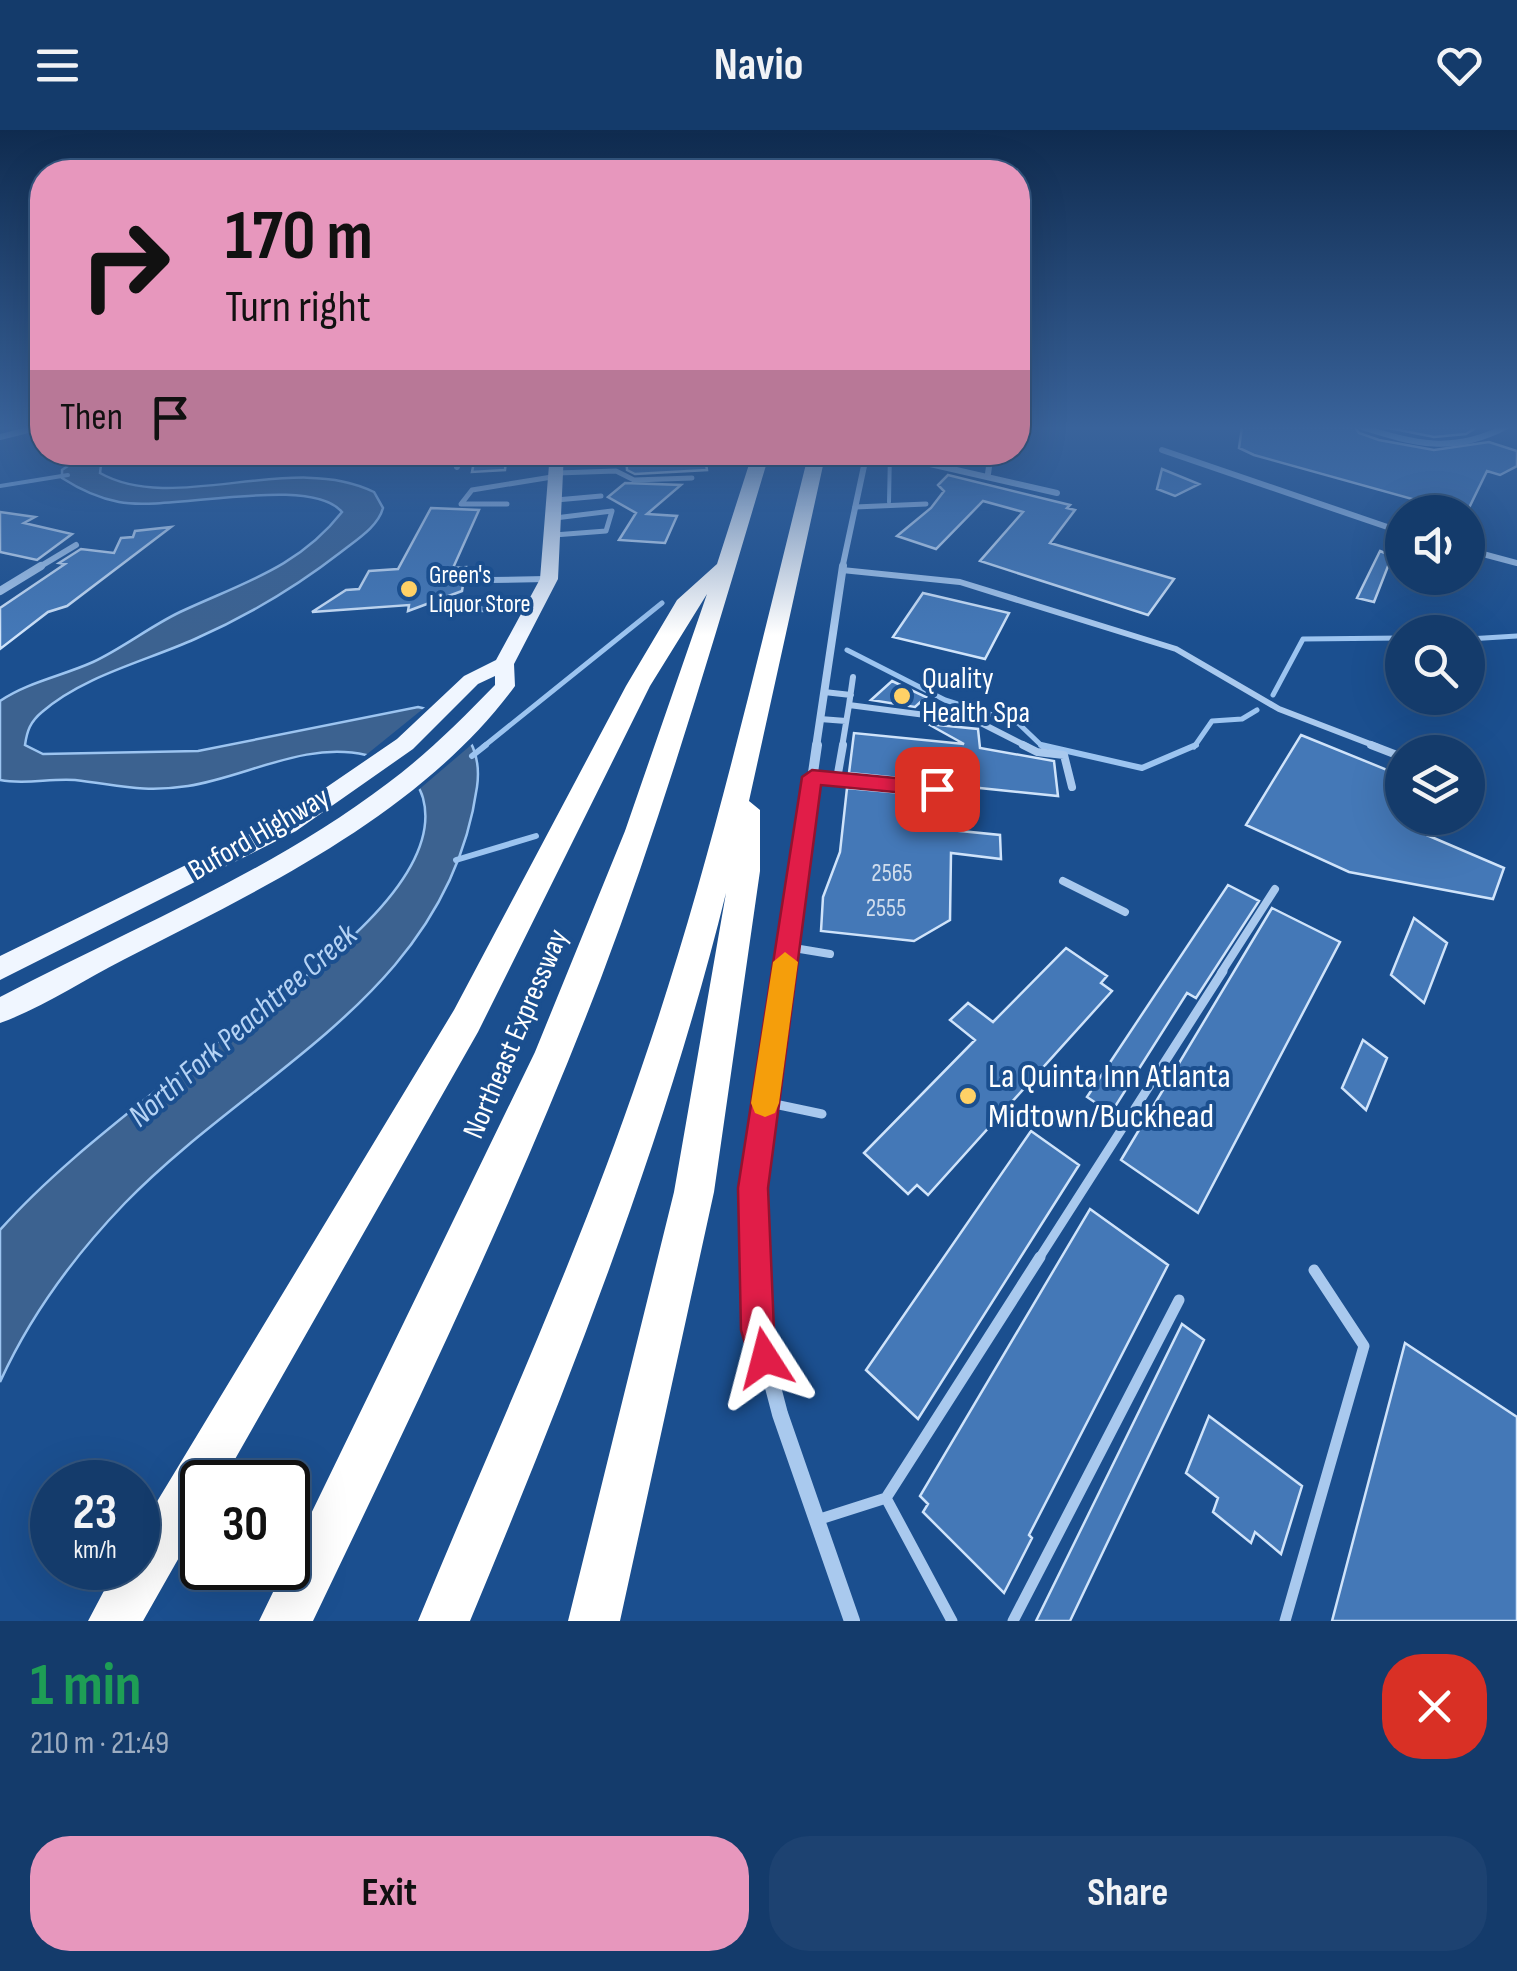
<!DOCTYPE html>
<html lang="en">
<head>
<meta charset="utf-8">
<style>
  body { margin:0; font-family:"Sofia Sans Condensed",sans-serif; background:#1d4271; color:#f1f3f6; height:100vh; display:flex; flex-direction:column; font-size:38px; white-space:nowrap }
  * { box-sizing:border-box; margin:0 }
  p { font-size:32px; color:#9dadc1 }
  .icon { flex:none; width:55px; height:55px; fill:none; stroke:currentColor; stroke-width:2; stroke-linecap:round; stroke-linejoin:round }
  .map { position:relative; height:1491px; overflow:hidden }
  .drawer { display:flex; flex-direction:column; background:#143b6b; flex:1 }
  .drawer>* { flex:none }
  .top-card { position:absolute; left:30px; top:30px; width:1000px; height:305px; border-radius:40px; box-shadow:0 10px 40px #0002,0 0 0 2px #33557e; background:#e797bd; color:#111; overflow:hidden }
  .buttons { position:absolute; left:1385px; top:365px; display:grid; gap:20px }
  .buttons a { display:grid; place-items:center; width:100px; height:100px; border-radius:50%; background:#143b6b; box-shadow:0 10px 40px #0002,0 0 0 2px #33557e; font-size:50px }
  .speed { position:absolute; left:30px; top:1330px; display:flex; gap:20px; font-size:50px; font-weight:700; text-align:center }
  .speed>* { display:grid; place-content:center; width:130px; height:130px; border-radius:50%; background:#143b6b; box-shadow:0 10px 40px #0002,0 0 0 2px #33557e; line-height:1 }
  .speed small { font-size:25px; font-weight:400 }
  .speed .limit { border:5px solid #111; border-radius:15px; background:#fff; color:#111 }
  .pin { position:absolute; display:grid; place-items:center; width:85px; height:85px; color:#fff; margin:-42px; border-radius:20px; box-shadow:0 5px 15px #0006 }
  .me { position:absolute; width:110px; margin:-55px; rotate:351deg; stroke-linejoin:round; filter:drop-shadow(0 0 8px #0008) }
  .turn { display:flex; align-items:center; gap:35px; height:210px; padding:0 30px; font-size:45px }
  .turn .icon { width:130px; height:130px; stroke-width:2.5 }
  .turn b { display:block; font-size:70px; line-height:85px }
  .then { display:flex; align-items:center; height:95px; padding:0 30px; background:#0003; gap:20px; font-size:38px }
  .round { display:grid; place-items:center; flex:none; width:105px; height:105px; border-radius:40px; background:#1d4271 }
  .headline { display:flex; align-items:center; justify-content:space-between; height:170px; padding:0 30px }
  h1 { font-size:60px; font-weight:700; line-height:75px; color:#1e9e55 }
  .cta { display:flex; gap:20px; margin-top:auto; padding:20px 30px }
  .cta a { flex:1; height:115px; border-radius:40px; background:#e797bd; color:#111; font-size:40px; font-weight:700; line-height:115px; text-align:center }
  .cta a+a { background:#1d4271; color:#f1f3f6 }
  header { display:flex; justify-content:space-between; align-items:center; height:130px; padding:0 30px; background:#143b6b; font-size:45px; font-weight:700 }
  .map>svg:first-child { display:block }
  .water { fill:#3c6290; stroke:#9cc4f0; stroke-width:2.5 }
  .pier { fill:#1b4f8f }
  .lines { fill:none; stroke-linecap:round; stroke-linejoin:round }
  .stream-far2 { stroke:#9cc4f0; stroke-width:4 }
  .stream-far1 { stroke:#9cc4f0; stroke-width:5 }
  .stream { stroke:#9cc4f0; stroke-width:6 }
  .building { fill:#4478b7; stroke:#cfe3fa; stroke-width:2.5 }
  .service-far4 { stroke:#a9c9ee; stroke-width:5 }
  .service-far3 { stroke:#a9c9ee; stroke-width:6 }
  .service-far2 { stroke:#a9c9ee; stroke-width:8 }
  .service-far1 { stroke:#a9c9ee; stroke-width:9 }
  .service { stroke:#a9c9ee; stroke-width:11 }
  .minor-far4 { stroke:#a9c9ee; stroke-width:6 }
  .minor-far3 { stroke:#a9c9ee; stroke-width:8 }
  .minor-far2 { stroke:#a9c9ee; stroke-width:10 }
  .minor-far1 { stroke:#a9c9ee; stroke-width:12 }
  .minor { stroke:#a9c9ee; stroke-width:16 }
  .primary { fill:#f0f6ff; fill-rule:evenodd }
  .motorway { fill:#fff; fill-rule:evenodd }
  .route { fill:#e11d48; stroke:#92132f; stroke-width:2.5 }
  .slow { fill:#f59e0b }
  .poi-dot { fill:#ffd166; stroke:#1b4f8f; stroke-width:4 }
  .labels { text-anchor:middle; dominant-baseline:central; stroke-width:8; stroke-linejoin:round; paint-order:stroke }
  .far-poi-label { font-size:25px; fill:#fff; stroke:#1b4f8f; text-anchor:start }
  .number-label { font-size:25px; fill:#d0dded }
  .poi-label { font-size:30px; fill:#fff; stroke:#1b4f8f; text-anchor:start }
  .street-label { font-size:30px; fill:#fff; stroke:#1b4f8f }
  .water-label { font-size:32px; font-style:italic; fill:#b5d3f5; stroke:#1b4f8f }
  .near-poi-label { font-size:35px; fill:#fff; stroke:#1b4f8f; text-anchor:start }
</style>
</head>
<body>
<header><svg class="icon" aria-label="menu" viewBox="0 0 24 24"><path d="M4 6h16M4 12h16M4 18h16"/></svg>Navio<svg class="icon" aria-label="heart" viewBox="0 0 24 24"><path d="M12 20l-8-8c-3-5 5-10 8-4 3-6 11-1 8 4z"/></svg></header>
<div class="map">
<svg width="1517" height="1491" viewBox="0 0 1517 1491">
  <rect width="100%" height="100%" fill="#1b4f8f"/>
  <!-- water -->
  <path class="water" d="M 87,323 L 124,323 L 101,335 L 100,343 C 174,385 292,321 374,362 L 383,378 C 378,397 356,410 341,422 C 296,457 247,486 195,509 C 146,531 83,546 42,582 C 30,592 27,601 25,615 L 43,624 L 198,621 L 418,577 C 459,585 483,614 477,657 C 448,863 255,939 125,1073 C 74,1126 30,1186 0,1252 L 0,1100 C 56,1037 129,983 194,930 C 258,879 449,764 423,668 C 417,645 388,630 366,625 C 305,611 246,647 188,656 C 142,663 119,655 75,650 C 50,648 25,655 0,650 L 0,571 C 28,552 62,546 93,532 C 123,518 149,497 180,482 C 242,453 298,438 342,382 C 309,344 170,382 119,372 C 98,368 79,359 62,348 L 62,340 Z"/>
  <!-- pier -->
  <path class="pier" d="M 429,574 L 461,589 L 477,610 L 416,662 L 389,637 L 361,629 Z"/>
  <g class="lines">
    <!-- stream-far2 -->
    <path class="stream-far2" d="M 0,356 L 68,345
      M 889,372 L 890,322"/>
    <!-- stream-far1 -->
    <path class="stream-far1" d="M 1468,509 L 1517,506
      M 847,520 L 945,570 L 1018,593 L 1043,617
      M 1273,565 L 1303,509 L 1402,508
      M 483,617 L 662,473
      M 1194,617 L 1212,591 L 1242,589 L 1257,580"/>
    <!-- stream -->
    <path class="stream" d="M 1041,615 L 1142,638 L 1196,615
      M 472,626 L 486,615
      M 456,730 L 536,706"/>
  </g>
  <!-- building -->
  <path class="building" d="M 1242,297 L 1355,297 L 1359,303 L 1379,310 L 1434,320 L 1489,312 L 1517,321 L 1517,336 L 1500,345 L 1487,341 L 1467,382 L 1459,382 L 1254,325 L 1239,318 Z
    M 1384,297 L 1477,297 L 1466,304 L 1434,307 Z
    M 476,322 L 507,322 L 505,340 L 472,342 Z
    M 626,322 L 704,322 L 707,340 L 635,344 L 627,340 Z
    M 1162,339 L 1199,354 L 1175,366 L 1157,359 Z
    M 948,345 L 1070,375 L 1067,378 L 1075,380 L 1050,413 L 1174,449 L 1148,485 L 980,431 L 1023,382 L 983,371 L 936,419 L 897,406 L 931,378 L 944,361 L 938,355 Z
    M 625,353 L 681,355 L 647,384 L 677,386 L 665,413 L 619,410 L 636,383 L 608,367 Z
    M 431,378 L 479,380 L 453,438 L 466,437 L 462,461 L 408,481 L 409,475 L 312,482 L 346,460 L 359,459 L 369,441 L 398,439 Z
    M 0,382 L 35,387 L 24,393 L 72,404 L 37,430 L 0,422 Z
    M 171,397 L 67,476 L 48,482 L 0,519 L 0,478 L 65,434 L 59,433 L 81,419 L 114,423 L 121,408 L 133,407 L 135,401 Z
    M 1380,421 L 1392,426 L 1374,472 L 1357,468 Z
    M 923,463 L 1009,483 L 985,529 L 893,507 Z
    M 892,551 L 926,567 L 915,577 L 871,570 Z
    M 928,594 L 978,599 L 980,618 L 1054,631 L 1058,666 L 950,655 L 951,700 L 1000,705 L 1001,729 L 951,723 L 950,790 L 914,811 L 821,801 L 823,767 L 840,722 L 847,658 L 936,666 L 944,661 L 938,652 L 849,643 L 854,603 L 964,614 Z
    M 1301,605 L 1402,646 L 1402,688 L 1428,688 L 1422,703 L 1504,738 L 1493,769 L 1349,742 L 1246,695 Z
    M 1228,755 L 1259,771 L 1196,868 L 1187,863 L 1111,983 L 1087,967 Z
    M 1272,778 L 1340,812 L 1198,1083 L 1121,1030 Z
    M 1414,788 L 1447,813 L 1424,873 L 1391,845 Z
    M 1066,818 L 1107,846 L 1101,853 L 1112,861 L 928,1065 L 917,1055 L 908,1064 L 864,1023 L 975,910 L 950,890 L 968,873 L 993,892 Z
    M 1363,910 L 1387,928 L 1366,980 L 1342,958 Z
    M 1031,1001 L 1079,1035 L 918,1289 L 866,1240 Z
    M 1090,1079 L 1168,1135 L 1029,1405 L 1032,1408 L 1004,1463 L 923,1382 L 928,1374 L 920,1366 Z
    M 1182,1194 L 1204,1210 L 1070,1491 L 1036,1491 Z
    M 1405,1213 L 1517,1287 L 1517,1491 L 1332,1491 Z
    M 1209,1286 L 1302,1356 L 1281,1424 L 1255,1402 L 1251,1413 L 1213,1382 L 1218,1368 L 1186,1343 Z"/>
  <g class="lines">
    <!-- service-far4 -->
    <path class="service-far4" d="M 557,330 L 602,326 L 602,322
      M 557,343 L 616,341 L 634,350 L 692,348
      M 556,370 L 601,366
      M 507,374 L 461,374 L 472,360 L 558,346
      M 855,377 L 926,374
      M 554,405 L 606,401 L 612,381 L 555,388"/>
    <!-- service-far3 -->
    <path class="service-far3" d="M 842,440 L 960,452 L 1176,519 L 1279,579 L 1378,617
      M 491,450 L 546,449
      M 477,479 L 528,481
      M 824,562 L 851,565
      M 849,575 L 853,547
      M 820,589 L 846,591
      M 842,617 L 849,575 L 979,592 L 1028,617"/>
    <!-- service-far2 -->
    <path class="service-far2" d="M 1023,615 L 1037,622 L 1064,625 L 1072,657
      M 1371,615 L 1402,627
      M 812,647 L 937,659
      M 837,649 L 843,615
      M 1468,653 L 1480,658
      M 1063,751 L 1125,782
      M 788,817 L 830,824
      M 1221,843 L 1275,759"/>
    <!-- service-far1 -->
    <path class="service-far1" d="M 765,972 L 822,984
      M 1038,1130 L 1223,841"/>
    <!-- service -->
    <path class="service" d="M 886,1368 L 952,1491
      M 817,1390 L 886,1368 L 1040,1127
      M 1013,1491 L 1179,1170
      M 1285,1491 L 1364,1216 L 1314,1140"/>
    <!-- minor-far4 -->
    <path class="minor-far4" d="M 1362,297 C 1415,314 1453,324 1505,297
      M 0,307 L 40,297
      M 1162,320 L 1402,402
      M 919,322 L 917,331 L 1057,363
      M 457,337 L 460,322
      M 988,344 L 991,322
      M 1468,420 L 1517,433
      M 36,439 L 76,415
      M 842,439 L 867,322"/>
    <!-- minor-far3 -->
    <path class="minor-far3" d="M 0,461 L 41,436
      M 816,617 L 843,436"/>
    <!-- minor-far2 -->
    <path class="minor-far2" d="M 784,843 L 817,615"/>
    <!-- minor-far1 -->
    <path class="minor-far1" d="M 756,1130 L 753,1058 L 784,841"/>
    <!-- minor -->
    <path class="minor" d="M 755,1127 L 758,1200 L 780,1284 L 852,1491"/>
    <!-- primary -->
    <path class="primary" d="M 550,322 L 564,322 L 558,449 L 514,534 L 515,556 C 420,685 261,759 123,830 C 82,851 42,878 0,893 L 0,867 C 130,799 271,742 388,653 C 427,624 461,590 495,555 L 495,546 L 478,554 L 413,619 L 296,701 L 0,850 L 0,826 L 280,689 L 397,609 L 464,546 L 496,530 L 540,449 Z"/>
    <!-- motorway -->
    <path class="motorway" d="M 753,322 L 770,322 C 717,499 666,676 601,848 C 517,1067 414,1280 313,1491 L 259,1491 L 535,922 L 625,701 L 707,464 L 650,556 L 478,902 L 222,1352 L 202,1352 L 202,1387 L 143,1491 L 88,1491 L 116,1438 L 138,1438 L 138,1403 L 454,880 L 626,556 L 677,470 L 717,434 Z
      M 809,322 L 826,322 L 749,671 L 760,680 L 760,741 L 714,1062 L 620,1491 L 568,1491 L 674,1062 L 726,763 C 664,1013 569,1253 470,1491 L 418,1491 C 494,1306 578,1126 642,936 C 711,736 757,528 809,322 Z"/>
  </g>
  <!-- sky -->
  <linearGradient id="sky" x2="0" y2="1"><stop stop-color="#0f2b4f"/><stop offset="0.59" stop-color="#39639b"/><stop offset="1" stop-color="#39639b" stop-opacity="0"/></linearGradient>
  <rect width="1517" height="505" fill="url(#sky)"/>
  <!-- route -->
  <path class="route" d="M 812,640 L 937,652 L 947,659 L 937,666 L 821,655 L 768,1058 L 774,1200 L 782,1228 L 777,1240 L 765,1245 L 753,1240 L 741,1200 L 738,1058 L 802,647 Z"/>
  <!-- slow -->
  <path class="slow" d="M 785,822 L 798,832 L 779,973 L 775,983 L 765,987 L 755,983 L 751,973 L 773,832 Z"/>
  <!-- markers -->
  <g class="poi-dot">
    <circle cx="409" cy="459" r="10"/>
    <circle cx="902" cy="566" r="10"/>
    <circle cx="968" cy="966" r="10"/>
  </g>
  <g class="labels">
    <!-- far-poi labels -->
    <g class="far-poi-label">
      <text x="429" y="445">Green's<tspan x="429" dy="29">Liquor Store</tspan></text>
    </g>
    <!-- number labels -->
    <g class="number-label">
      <text x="892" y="743">2565</text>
      <text x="886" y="778">2555</text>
    </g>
    <!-- poi labels -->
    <g class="poi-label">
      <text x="922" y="549">Quality<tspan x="922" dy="34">Health Spa</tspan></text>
    </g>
    <!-- street labels -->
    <g class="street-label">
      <text transform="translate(259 704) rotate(-30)">Buford Highway</text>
      <text transform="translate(516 904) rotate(-67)">Northeast Expressway</text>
    </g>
    <!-- water labels -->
    <g class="water-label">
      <text transform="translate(243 896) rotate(-41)">North Fork Peachtree Creek</text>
    </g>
    <!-- near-poi labels -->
    <g class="near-poi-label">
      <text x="988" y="946">La Quinta Inn Atlanta<tspan x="988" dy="40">Midtown/Buckhead</tspan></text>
    </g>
  </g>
</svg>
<div class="buttons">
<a><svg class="icon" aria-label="sound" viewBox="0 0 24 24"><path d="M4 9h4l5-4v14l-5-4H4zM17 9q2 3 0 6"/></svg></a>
<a><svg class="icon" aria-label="search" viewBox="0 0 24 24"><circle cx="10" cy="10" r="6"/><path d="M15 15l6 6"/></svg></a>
<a><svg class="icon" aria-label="layers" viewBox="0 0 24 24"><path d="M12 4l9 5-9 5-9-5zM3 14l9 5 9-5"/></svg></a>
</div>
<div class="speed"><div>23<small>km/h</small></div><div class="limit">30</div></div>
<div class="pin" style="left:937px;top:659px;background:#d93025"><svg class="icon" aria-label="arrive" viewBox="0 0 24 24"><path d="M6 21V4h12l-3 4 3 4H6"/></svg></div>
<svg class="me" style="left:765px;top:1228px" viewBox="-20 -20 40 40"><path d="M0-17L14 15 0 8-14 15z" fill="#e11d48" stroke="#fff" stroke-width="4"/></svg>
<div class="top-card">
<div class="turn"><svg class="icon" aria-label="right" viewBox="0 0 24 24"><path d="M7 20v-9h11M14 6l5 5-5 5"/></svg><div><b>170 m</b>Turn right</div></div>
<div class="then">Then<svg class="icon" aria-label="arrive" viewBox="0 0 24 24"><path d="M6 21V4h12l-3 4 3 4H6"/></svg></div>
</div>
</div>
<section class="drawer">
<div class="headline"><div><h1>1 min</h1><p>210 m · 21:49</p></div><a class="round" style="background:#d93025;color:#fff"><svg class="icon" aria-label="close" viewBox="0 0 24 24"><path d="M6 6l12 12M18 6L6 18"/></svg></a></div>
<div class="cta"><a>Exit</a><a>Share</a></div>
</section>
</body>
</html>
